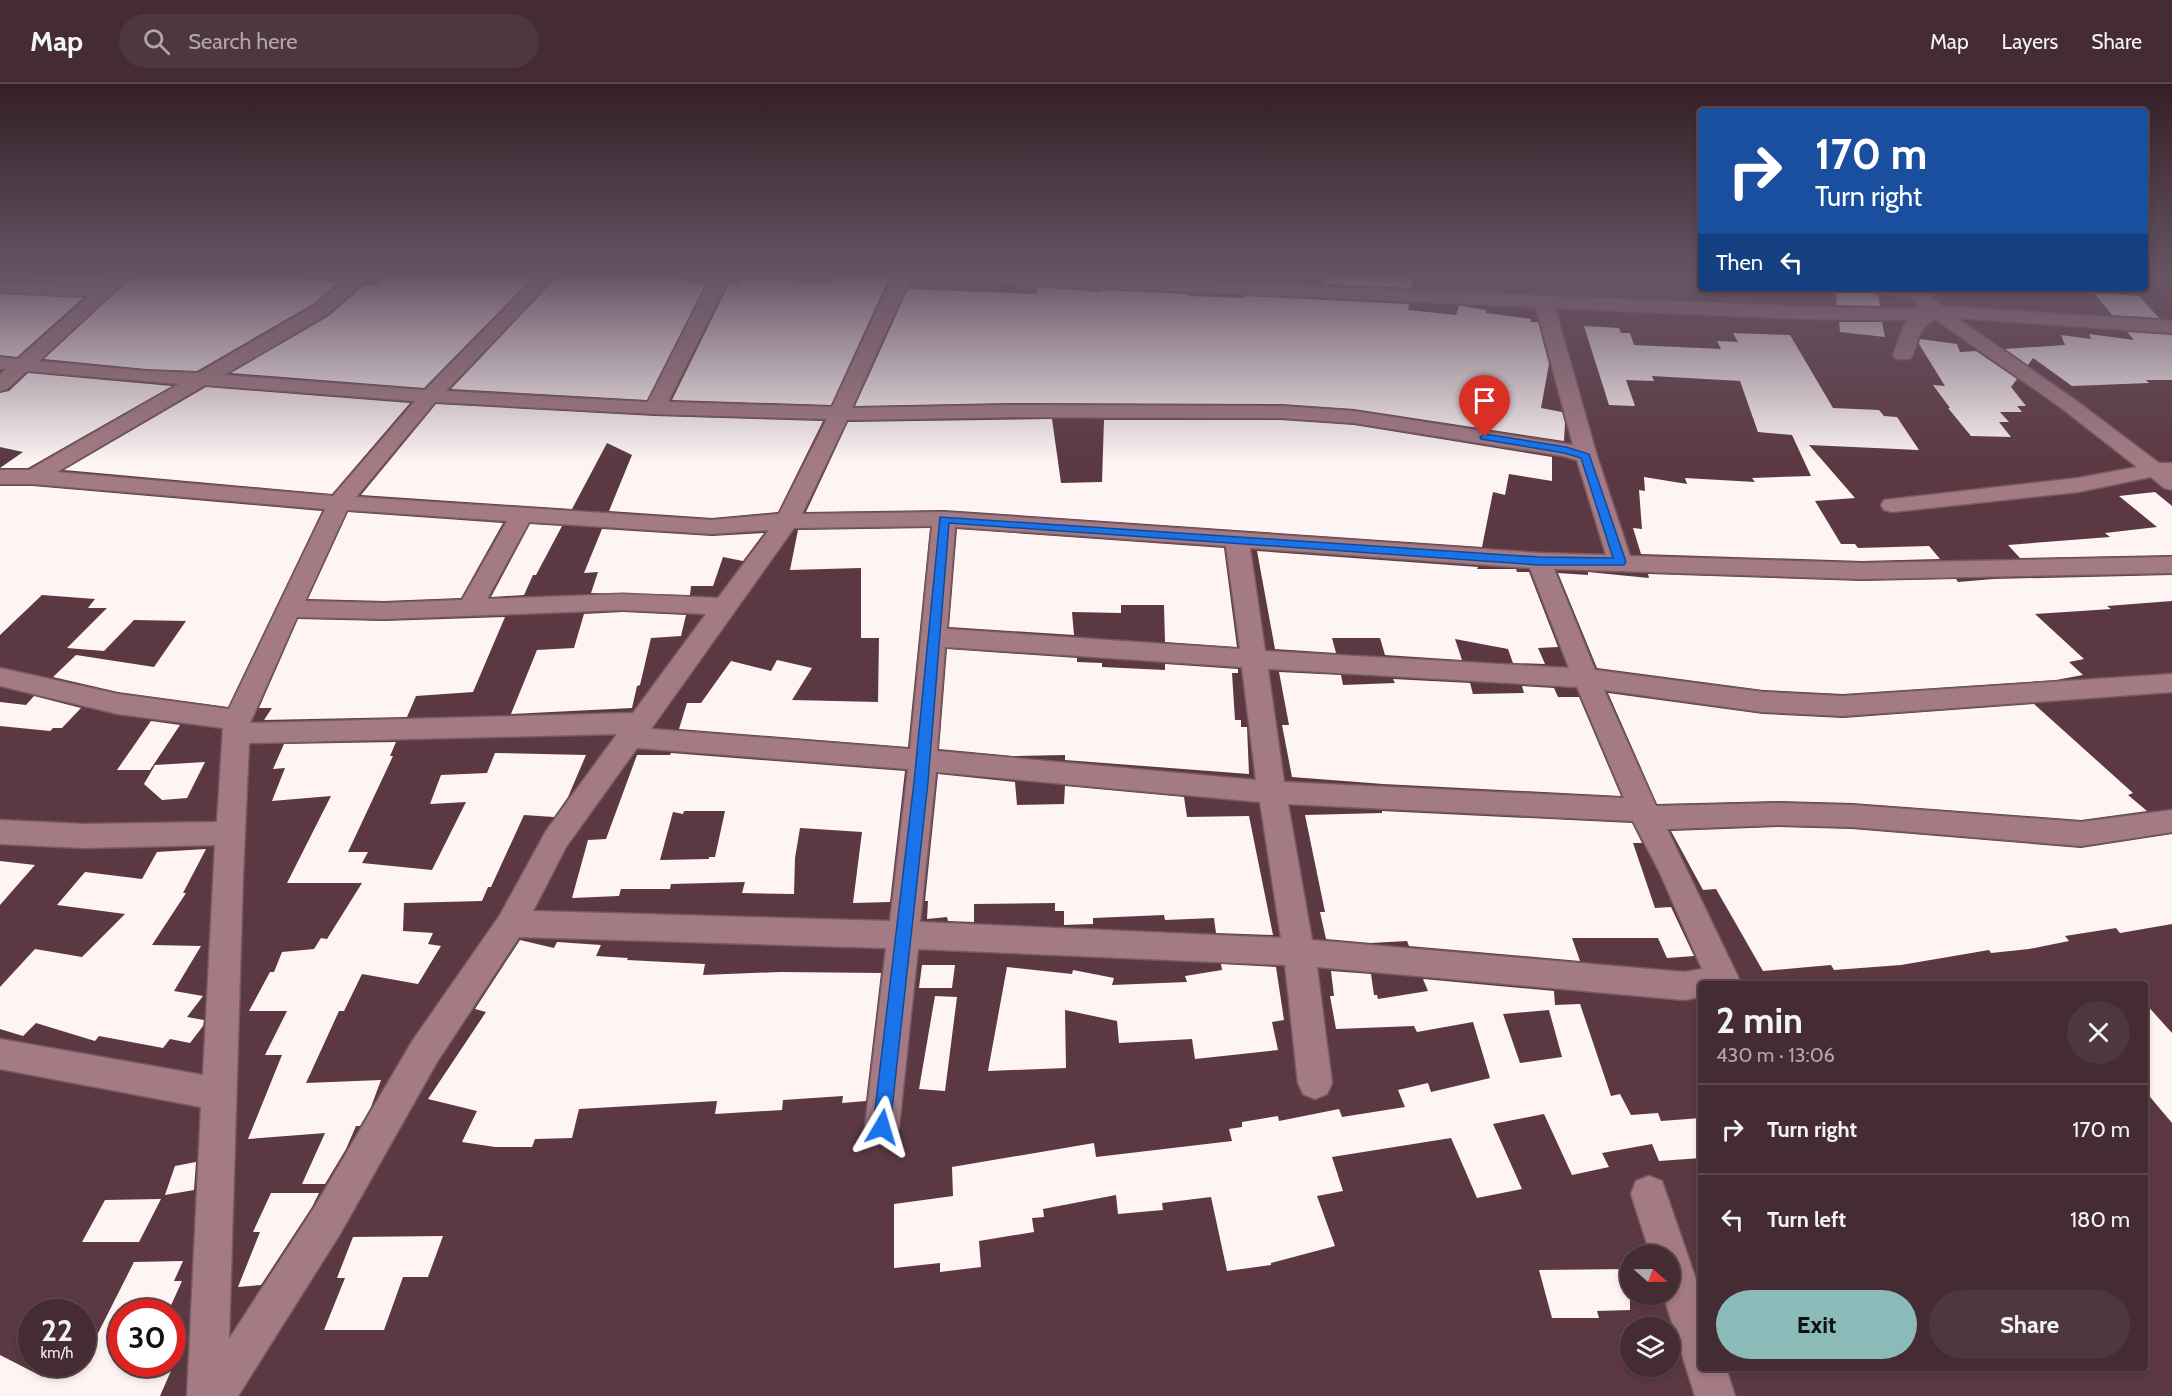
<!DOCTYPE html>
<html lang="en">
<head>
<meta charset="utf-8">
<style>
  body { margin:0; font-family:Cabin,sans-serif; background:#4f373e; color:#f1f3f6; height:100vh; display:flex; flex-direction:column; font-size:22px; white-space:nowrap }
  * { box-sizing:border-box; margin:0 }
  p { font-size:20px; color:#b0a7ac }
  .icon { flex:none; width:33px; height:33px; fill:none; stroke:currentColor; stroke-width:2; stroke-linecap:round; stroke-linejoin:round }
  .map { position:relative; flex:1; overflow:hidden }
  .drawer { position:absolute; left:1698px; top:897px; width:450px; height:390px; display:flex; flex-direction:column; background:#452b32; border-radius:6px; box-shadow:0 3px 9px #0003,0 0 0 2px #5d474d }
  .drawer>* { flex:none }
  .top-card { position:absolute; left:1698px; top:24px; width:450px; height:183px; border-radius:6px; box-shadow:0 3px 9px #0003,0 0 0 2px #5d474d; background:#1a4fa0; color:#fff; overflow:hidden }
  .needle { width:39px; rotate:110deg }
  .fabs { position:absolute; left:1620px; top:1161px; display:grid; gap:12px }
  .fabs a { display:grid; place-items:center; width:60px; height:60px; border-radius:50%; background:#452b32; box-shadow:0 3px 9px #0003,0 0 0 2px #5d474d; font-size:30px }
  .speed { position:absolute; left:18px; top:1215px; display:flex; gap:12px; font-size:30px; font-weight:700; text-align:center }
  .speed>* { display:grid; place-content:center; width:78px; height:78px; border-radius:50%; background:#452b32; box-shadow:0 3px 9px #0003,0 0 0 2px #5d474d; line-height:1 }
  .speed small { font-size:15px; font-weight:400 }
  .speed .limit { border:9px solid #d22; background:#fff; color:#111 }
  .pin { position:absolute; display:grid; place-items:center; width:51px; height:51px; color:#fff; margin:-62px -26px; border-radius:50% 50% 50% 0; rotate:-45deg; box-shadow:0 0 6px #0007 }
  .pin .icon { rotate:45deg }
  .me { position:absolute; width:66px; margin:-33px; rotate:7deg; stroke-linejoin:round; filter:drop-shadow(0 0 4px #0008) }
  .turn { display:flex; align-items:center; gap:21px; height:126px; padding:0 18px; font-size:27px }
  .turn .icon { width:78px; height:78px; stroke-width:2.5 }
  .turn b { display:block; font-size:42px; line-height:51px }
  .then { display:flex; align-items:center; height:57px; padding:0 18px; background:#0003; gap:12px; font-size:22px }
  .round { display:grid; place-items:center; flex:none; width:63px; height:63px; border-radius:32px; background:#4f373e }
  .summary { display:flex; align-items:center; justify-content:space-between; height:102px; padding:0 18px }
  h1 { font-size:36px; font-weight:700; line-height:45px }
  .primary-button { display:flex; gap:12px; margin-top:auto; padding:12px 18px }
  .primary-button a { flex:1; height:69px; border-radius:36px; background:#8bbbb9; color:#111; font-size:24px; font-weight:700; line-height:69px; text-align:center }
  .primary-button a+a { background:#4f373e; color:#f1f3f6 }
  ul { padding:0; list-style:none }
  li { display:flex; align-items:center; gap:18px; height:90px; padding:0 18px; border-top:2px solid #5d474d }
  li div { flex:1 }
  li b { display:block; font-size:22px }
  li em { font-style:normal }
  header { display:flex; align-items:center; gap:36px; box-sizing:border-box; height:84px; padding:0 30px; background:#452b32; border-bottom:2px solid #5d474d }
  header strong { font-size:28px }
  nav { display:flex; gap:33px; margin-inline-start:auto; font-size:21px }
  .search { width:420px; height:54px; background:#4f373e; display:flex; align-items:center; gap:15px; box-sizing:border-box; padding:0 21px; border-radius:33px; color:#b0a7ac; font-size:22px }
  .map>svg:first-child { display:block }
  .building { fill:#fdf4f3; fill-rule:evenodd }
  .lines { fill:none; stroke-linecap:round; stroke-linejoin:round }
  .street-casing { stroke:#775a61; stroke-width:3 }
  .street { fill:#a47b84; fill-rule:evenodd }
  .route { fill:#1a73e8; stroke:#114b97; stroke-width:1.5 }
</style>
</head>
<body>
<header>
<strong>Map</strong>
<div class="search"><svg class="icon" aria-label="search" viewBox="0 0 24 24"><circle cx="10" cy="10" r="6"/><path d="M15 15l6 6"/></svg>Search here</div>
<nav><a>Map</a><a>Layers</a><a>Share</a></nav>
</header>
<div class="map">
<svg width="2172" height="1312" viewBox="0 0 2172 1312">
  <rect width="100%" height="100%" fill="#5c3942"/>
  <!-- building -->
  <path class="building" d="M 0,194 L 105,194 L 100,199 Z
    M 131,194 L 304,194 L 339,198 L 313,220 L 197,287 L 146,285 L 44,275 Z
    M 383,194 L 532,194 L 424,304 L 231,289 L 329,232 L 364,201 L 375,202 Z
    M 556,194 L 686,194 L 684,197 L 706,199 L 647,316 L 451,305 Z
    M 742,194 L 827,199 L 831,194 L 889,194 L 831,321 L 672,316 L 729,200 L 737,200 Z
    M 1326,194 L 1413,194 L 1412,204 L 1325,200 Z
    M 1038,203 L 1101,208 L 1102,206 L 1188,210 L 1188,212 L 1245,214 L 1245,212 L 1409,220 L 1408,226 L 1456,231 L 1459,222 L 1462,222 L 1486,226 L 1486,229 L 1531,235 L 1531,238 L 1538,238 L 1549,280 L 1541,324 L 1562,328 L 1565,339 L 1564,357 L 1354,325 L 1281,320 L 1011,319 L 855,322 L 908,205 L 1036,210 Z
    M 1835,204 L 1872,207 L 1878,211 L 1880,222 L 1837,221 Z
    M 2094,209 L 2139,212 L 2159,234 L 2112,231 Z
    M 0,210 L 83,214 L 17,273 L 0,271 Z
    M 1839,238 L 1882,238 L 1885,253 L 1840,248 Z
    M 1584,242 L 1619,244 L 1621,249 L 1630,249 L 1634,261 L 1721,265 L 1717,257 L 1738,258 L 1733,249 L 1790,251 L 1833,324 L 1879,326 L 1884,332 L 1897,333 L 1919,366 L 1809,361 L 1855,414 L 1815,417 L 1841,460 L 1855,460 L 1858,464 L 1929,462 L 1940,475 L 1862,477 L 1641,470 L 1633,444 L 1642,445 L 1639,406 L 1645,407 L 1644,393 L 1687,400 L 1685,394 L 1755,398 L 1752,394 L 1811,392 L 1792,351 L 1758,348 L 1740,297 L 1652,292 L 1654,297 L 1626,296 L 1635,322 L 1609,321 Z
    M 2127,248 L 2172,251 L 2172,296 L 2146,296 L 2149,299 L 2072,302 L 2033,274 L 2028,281 L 2005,265 L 2065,261 L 2061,251 L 2091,255 L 2089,250 L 2134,256 Z
    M 1920,255 L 1957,260 L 1960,268 L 1976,267 L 2017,295 L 2011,303 L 2026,322 L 2017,322 L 2022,328 L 2000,328 L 2009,338 L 1999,338 L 2011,353 L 1971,352 L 1948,324 L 1950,324 L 1933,301 L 1945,302 L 1919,260 Z
    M 28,289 L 172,302 L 28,384 L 0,384 L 23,368 L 0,363 L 0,309 L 9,307 Z
    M 206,303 L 410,319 L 332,410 L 64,386 Z
    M 436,320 L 655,332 L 823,337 L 778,428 L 712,434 L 609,427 L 632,371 L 607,359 L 572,425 L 361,411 Z
    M 1052,335 L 1061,399 L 1102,398 L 1104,336 L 1281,336 L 1354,341 L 1552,373 L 1552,397 L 1509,390 L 1505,411 L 1493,408 L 1482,463 L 944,426 L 806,428 L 848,338 Z
    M 0,402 L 33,402 L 322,427 L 228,623 L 118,608 L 53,593 L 76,571 L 154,583 L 186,537 L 134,536 L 104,567 L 67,564 L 107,524 L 88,524 L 95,515 L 42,511 L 0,551 Z
    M 2155,408 L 2172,422 L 2172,471 L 2020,474 L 2008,461 L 2110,453 L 2105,449 L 2157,443 L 2119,412 Z
    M 348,428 L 503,439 L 461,514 L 384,517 L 308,515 Z
    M 530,440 L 562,442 L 536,491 L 533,491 L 524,511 L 491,513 Z
    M 930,444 L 908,663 L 679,645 L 687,619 L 701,619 L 731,577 L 771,587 L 777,576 L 812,584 L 792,616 L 878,618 L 879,554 L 861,554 L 861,484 L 790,486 L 798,446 Z
    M 602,445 L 712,452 L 764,449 L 743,477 L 723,473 L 713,502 L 691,502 L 690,511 L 591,509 L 598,488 L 584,489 Z
    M 957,445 L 1224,464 L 1237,563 L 1165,558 L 1164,521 L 1121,521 L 1121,529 L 1072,528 L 1074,551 L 949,543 Z
    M 1257,467 L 1478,483 L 1477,485 L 1516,485 L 1517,488 L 1529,488 L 1558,563 L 1538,564 L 1545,580 L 1513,579 L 1508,565 L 1455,555 L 1462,576 L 1385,571 L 1380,554 L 1332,554 L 1336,569 L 1275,565 Z
    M 1588,488 L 1649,494 L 1648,490 L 1862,497 L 1956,495 L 1958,498 L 1993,495 L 2172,491 L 2172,517 L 2107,522 L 2111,525 L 2035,530 L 2084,575 L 2069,578 L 2083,591 L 2056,596 L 1843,610 L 1763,606 L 1597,584 L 1558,489 L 1588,491 Z
    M 623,528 L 686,531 L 681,552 L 651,554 L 640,601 L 637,602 L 632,624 L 511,630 L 537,566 L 574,564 L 584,530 Z
    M 505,533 L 473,608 L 416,612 L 407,633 L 264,636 L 272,624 L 259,624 L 298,535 L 384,537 Z
    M 947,565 L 1077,574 L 1077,578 L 1102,579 L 1102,583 L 1165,586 L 1165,580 L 1238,585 L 1238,589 L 1232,589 L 1235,636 L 1241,636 L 1241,643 L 1247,643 L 1249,690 L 1065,676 L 1065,671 L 1013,672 L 939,665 Z
    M 1279,588 L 1341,591 L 1343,601 L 1395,599 L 1393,595 L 1470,599 L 1473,610 L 1524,609 L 1522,602 L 1554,604 L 1558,613 L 1579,613 L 1621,712 L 1383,700 L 1292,693 L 1282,641 L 1289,641 Z
    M 1608,609 L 1763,630 L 1843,634 L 2034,620 L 2133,709 L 2128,711 L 2147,727 L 2081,736 L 1852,719 L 1778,717 L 1657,720 Z
    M 34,612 L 81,624 L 62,644 L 53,644 L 50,647 L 0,642 L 0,618 L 26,621 Z
    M 151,637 L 180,641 L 150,686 L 117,686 Z
    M 396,658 L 390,672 L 393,672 L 348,768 L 368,768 L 362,779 L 432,786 L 466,718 L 430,720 L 441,691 L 487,689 L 495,669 L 586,671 L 568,713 L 554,733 L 524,731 L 491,803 L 488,803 L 482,817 L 404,819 L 403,847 L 433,849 L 428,860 L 441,862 L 418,900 L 362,890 L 344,927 L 339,927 L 306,999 L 381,996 L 371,1023 L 360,1042 L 356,1042 L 346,1065 L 325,1100 L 302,1100 L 325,1049 L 248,1055 L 282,971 L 265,971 L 287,927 L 249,927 L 270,888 L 274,888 L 282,868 L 314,865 L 321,854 L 327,855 L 362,799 L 287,799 L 331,712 L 272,717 L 285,684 L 273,685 L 284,660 Z
    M 671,669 L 905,687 L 890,818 L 853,819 L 862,748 L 800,744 L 795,774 L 794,810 L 742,809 L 745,798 L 671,800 L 670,805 L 621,805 L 619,812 L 572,814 L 588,756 L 606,755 L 637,671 L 670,671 ZM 684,727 L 725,727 L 715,773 L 709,773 L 709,775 L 660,776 L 673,728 L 683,730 Z
    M 205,678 L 187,714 L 162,716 L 144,700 L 155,681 Z
    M 938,690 L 1015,698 L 1017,721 L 1064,720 L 1065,702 L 1184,713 L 1187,733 L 1249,732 L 1273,851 L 1216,849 L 1214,834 L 1165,836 L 1164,831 L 1093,834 L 1093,840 L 1064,841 L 1064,827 L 1055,827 L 1055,819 L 974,820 L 974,838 L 948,837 L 947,833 L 927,835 L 928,817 L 925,817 Z
    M 1382,727 L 1632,739 L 1642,759 L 1633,759 L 1655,824 L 1671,823 L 1694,872 L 1667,874 L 1658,854 L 1572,854 L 1580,877 L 1409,862 L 1407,857 L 1371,859 L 1326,855 L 1320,828 L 1325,828 L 1305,731 L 1382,729 Z
    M 1778,743 L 1852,745 L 2081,764 L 2172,750 L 2172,840 L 2120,849 L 2116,844 L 2065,852 L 2069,857 L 2029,865 L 1991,869 L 1989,866 L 1901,881 L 1834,886 L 1831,881 L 1763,887 L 1716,805 L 1703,806 L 1671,747 Z
    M 206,765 L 183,809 L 186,809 L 152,861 L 201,862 L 174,907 L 203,912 L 187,933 L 204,936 L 203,942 L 190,959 L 170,955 L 163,964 L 99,952 L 95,957 L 36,939 L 23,952 L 0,945 L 0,903 L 35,865 L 82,873 L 125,830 L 57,821 L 85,788 L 142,795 L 157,768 Z
    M 0,777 L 35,781 L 0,821 Z
    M 520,856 L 554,864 L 557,858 L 601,861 L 596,872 L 628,874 L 627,876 L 705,880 L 703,891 L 780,888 L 881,889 L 866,1017 L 842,1019 L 843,1012 L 783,1016 L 782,1026 L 715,1030 L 717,1017 L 579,1025 L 572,1054 L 535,1055 L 532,1063 L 495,1063 L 462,1058 L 477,1027 L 428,1015 L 486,928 L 475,925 Z
    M 1221,880 L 1276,883 L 1284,936 L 1272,938 L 1278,966 L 1195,975 L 1192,955 L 1119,959 L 1117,937 L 1065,926 L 1066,984 L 988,987 L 1007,883 L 1072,890 L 1073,886 L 1114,894 L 1112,901 L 1187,898 L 1185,892 L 1222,886 Z
    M 922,881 L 955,881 L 952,904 L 919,904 Z
    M 1331,887 L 1371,890 L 1374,911 L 1377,911 L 1378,915 L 1428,907 L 1423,895 L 1554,907 L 1555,921 L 1580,920 L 1611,1012 L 1620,1010 L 1631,1031 L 1658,1029 L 1661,1037 L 1701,1034 L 1701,1074 L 1659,1077 L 1652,1060 L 1602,1069 L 1609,1083 L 1572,1091 L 1544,1030 L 1493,1040 L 1522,1105 L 1477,1114 L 1451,1054 L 1332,1073 L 1343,1107 L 1317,1112 L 1335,1162 L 1271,1179 L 1271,1181 L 1227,1187 L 1211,1113 L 1162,1119 L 1163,1126 L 1118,1130 L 1116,1111 L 1043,1125 L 1044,1133 L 1032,1134 L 1034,1148 L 979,1157 L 981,1183 L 940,1188 L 940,1179 L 894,1184 L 894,1120 L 953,1112 L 952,1083 L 1094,1059 L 1096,1073 L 1232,1057 L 1229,1045 L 1242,1043 L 1242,1038 L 1278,1032 L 1279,1037 L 1339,1025 L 1342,1033 L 1405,1023 L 1398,1006 L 1428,999 L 1431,1008 L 1490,994 L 1473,938 L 1417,948 L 1414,942 L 1336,945 L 1330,912 L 1334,912 ZM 1549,926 L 1562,973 L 1520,979 L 1503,930 Z
    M 935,912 L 957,913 L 945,1007 L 919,1005 Z
    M 2145,919 L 2172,949 L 2172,1039 L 2145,1007 Z
    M 196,1078 L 194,1106 L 165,1111 L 175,1082 Z
    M 271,1109 L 319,1109 L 312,1123 L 261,1201 L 238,1203 L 260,1148 L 253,1148 Z
    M 161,1115 L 139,1158 L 82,1158 L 105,1116 Z
    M 443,1152 L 428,1193 L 403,1193 L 384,1246 L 324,1246 L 345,1194 L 337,1194 L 353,1153 Z
    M 183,1177 L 174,1197 L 182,1197 L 168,1228 L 122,1228 L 122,1280 L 174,1280 L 160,1312 L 0,1312 L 0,1271 L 43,1293 L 52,1280 L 82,1280 L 82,1258 L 92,1261 L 134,1178 Z
    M 1630,1185 L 1630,1226 L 1597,1227 L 1599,1234 L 1552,1234 L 1539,1186 Z"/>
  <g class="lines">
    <!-- street casing -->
    <g class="street-casing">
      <path id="street" d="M 109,194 L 129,194 L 39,277 L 146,287 L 198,289 L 314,222 L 348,194 L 368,194 L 328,230 L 224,291 L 425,306 L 535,194 L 554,194 L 446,307 L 648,318 L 711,194 L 729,194 L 668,318 L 832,323 L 892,194 L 910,194 L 852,324 L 1011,321 L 1281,322 L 1354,327 L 1573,361 L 1536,223 L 999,199 L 993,198 L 990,194 L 1126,194 L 1801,223 L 1902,225 L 1921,223 L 1912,214 L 1876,208 L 1873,204 L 1924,204 L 1940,222 L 2172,237 L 2172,249 L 1957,234 L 2074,315 L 2159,379 L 2172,379 L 2172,406 L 2164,404 L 2151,393 L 2078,408 L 1892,428 L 1884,426 L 1881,421 L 1884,416 L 2078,394 L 2137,383 L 2060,323 L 1935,235 C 1912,250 1922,256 1910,275 L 1896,275 L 1893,271 L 1904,241 L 1908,236 L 1801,235 L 1555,224 L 1597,372 L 1630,472 L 1862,479 L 2172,473 L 2172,489 L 1862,495 L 1554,485 L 1595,586 L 1763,608 L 1843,612 L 2172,590 L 2172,608 L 1843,632 L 1763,628 L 1604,606 L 1656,722 L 1778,719 L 1852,721 L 2081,738 L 2172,726 L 2172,748 L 2081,762 L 1852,743 L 1778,741 L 1667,745 L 1739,895 L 1737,900 L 1701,900 L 1701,913 L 1684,916 L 1317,883 L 1332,999 L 1327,1010 L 1315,1015 L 1303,1010 L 1298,999 L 1285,881 L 918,865 L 899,1043 L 894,1055 L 882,1060 L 870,1055 L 865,1043 L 886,864 L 519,853 L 437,978 L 340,1150 L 238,1312 L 187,1312 L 201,1023 L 0,985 L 0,955 L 203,991 L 215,761 L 84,764 L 0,760 L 0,736 L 84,740 L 217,738 L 223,644 L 118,630 L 0,602 L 0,584 L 118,610 L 229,625 L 325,425 L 33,400 L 0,400 L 0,386 L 29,386 L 179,300 L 27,287 L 7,305 L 0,307 L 0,291 L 6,285 L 0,285 L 0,273 L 18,275 L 89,212 L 0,208 L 0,198 L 101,201 ZM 205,301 L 415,317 L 333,412 L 57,388 ZM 435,318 L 655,330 L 827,335 L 779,430 L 712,436 L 356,413 ZM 1011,333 L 1281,334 L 1354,339 L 1563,372 L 1577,376 L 1606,471 L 1539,469 L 944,428 L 802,430 L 847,336 ZM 347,426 L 507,437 L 462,516 L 384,519 L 305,517 ZM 529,438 L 712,450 L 769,446 L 718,514 L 623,510 L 487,515 ZM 932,442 L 910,665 L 651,645 L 794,444 ZM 955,443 L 1226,462 L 1240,565 L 947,545 ZM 1250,464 L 1530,484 L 1569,584 L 1265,567 ZM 623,526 L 706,530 L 633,629 L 250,639 L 297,533 L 384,535 ZM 945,563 L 1242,583 L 1256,696 L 937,667 ZM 1268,585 L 1577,603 L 1624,714 L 1284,698 ZM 617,650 L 546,747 L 500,831 L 413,956 L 314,1124 L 229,1255 L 243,791 L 249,659 ZM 637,664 L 908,685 L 890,837 L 533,827 L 566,763 ZM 936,688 L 1260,718 L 1281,854 L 920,838 ZM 1288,720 L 1633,737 L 1660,789 L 1702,885 L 1684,888 L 1312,856 Z
        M 1649,1092 L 1662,1097 L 1701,1210 L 1701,1284 L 1726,1284 L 1735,1312 L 1695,1312 L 1663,1210 L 1670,1210 L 1670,1172 L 1651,1172 L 1631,1110 L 1636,1097 Z"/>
    </g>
    <!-- street -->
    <use href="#street" class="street"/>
  </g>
  <!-- sky -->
  <linearGradient id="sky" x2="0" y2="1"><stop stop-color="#331f24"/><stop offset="0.51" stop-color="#665465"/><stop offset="1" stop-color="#665465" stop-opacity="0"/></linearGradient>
  <rect width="2172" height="378" fill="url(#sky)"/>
  <!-- route -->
  <path class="route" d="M 1485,350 L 1566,363 L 1589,370 L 1626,478 L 1624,481 L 1539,481 L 949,439 L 928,698 L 890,1043 L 888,1049 L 882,1051 L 875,1049 L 873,1043 L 914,698 L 940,433 L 1539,473 L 1613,474 L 1581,374 L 1564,369 L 1481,355 L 1480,353 Z"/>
</svg>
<div class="fabs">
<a><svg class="needle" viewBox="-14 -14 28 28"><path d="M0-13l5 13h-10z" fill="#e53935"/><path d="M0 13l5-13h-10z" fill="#b0a7ac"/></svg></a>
<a><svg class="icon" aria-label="layers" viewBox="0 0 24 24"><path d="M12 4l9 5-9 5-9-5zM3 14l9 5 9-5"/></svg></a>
</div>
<div class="speed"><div>22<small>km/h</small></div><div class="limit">30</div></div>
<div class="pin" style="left:1485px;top:353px;background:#d93025"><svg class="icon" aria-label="arrive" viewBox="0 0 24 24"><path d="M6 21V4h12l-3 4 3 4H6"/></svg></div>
<svg class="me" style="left:882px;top:1043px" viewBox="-20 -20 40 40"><path d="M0-17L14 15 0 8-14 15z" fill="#1a73e8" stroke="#fff" stroke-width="4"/></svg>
<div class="top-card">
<div class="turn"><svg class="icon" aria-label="right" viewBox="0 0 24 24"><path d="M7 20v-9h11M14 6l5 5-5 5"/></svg><div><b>170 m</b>Turn right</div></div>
<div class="then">Then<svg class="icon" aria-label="left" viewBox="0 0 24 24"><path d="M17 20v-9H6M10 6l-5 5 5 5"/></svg></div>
</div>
<section class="drawer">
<div class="summary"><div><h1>2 min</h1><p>430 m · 13:06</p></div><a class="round"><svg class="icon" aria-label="close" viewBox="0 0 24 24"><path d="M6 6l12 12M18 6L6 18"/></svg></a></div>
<ul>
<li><svg class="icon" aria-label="right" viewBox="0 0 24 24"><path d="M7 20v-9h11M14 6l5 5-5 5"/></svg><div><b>Turn right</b></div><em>170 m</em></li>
<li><svg class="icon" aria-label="left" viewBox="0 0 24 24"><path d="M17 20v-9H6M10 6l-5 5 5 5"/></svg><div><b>Turn left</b></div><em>180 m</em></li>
</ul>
<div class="primary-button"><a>Exit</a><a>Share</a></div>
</section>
</div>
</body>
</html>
